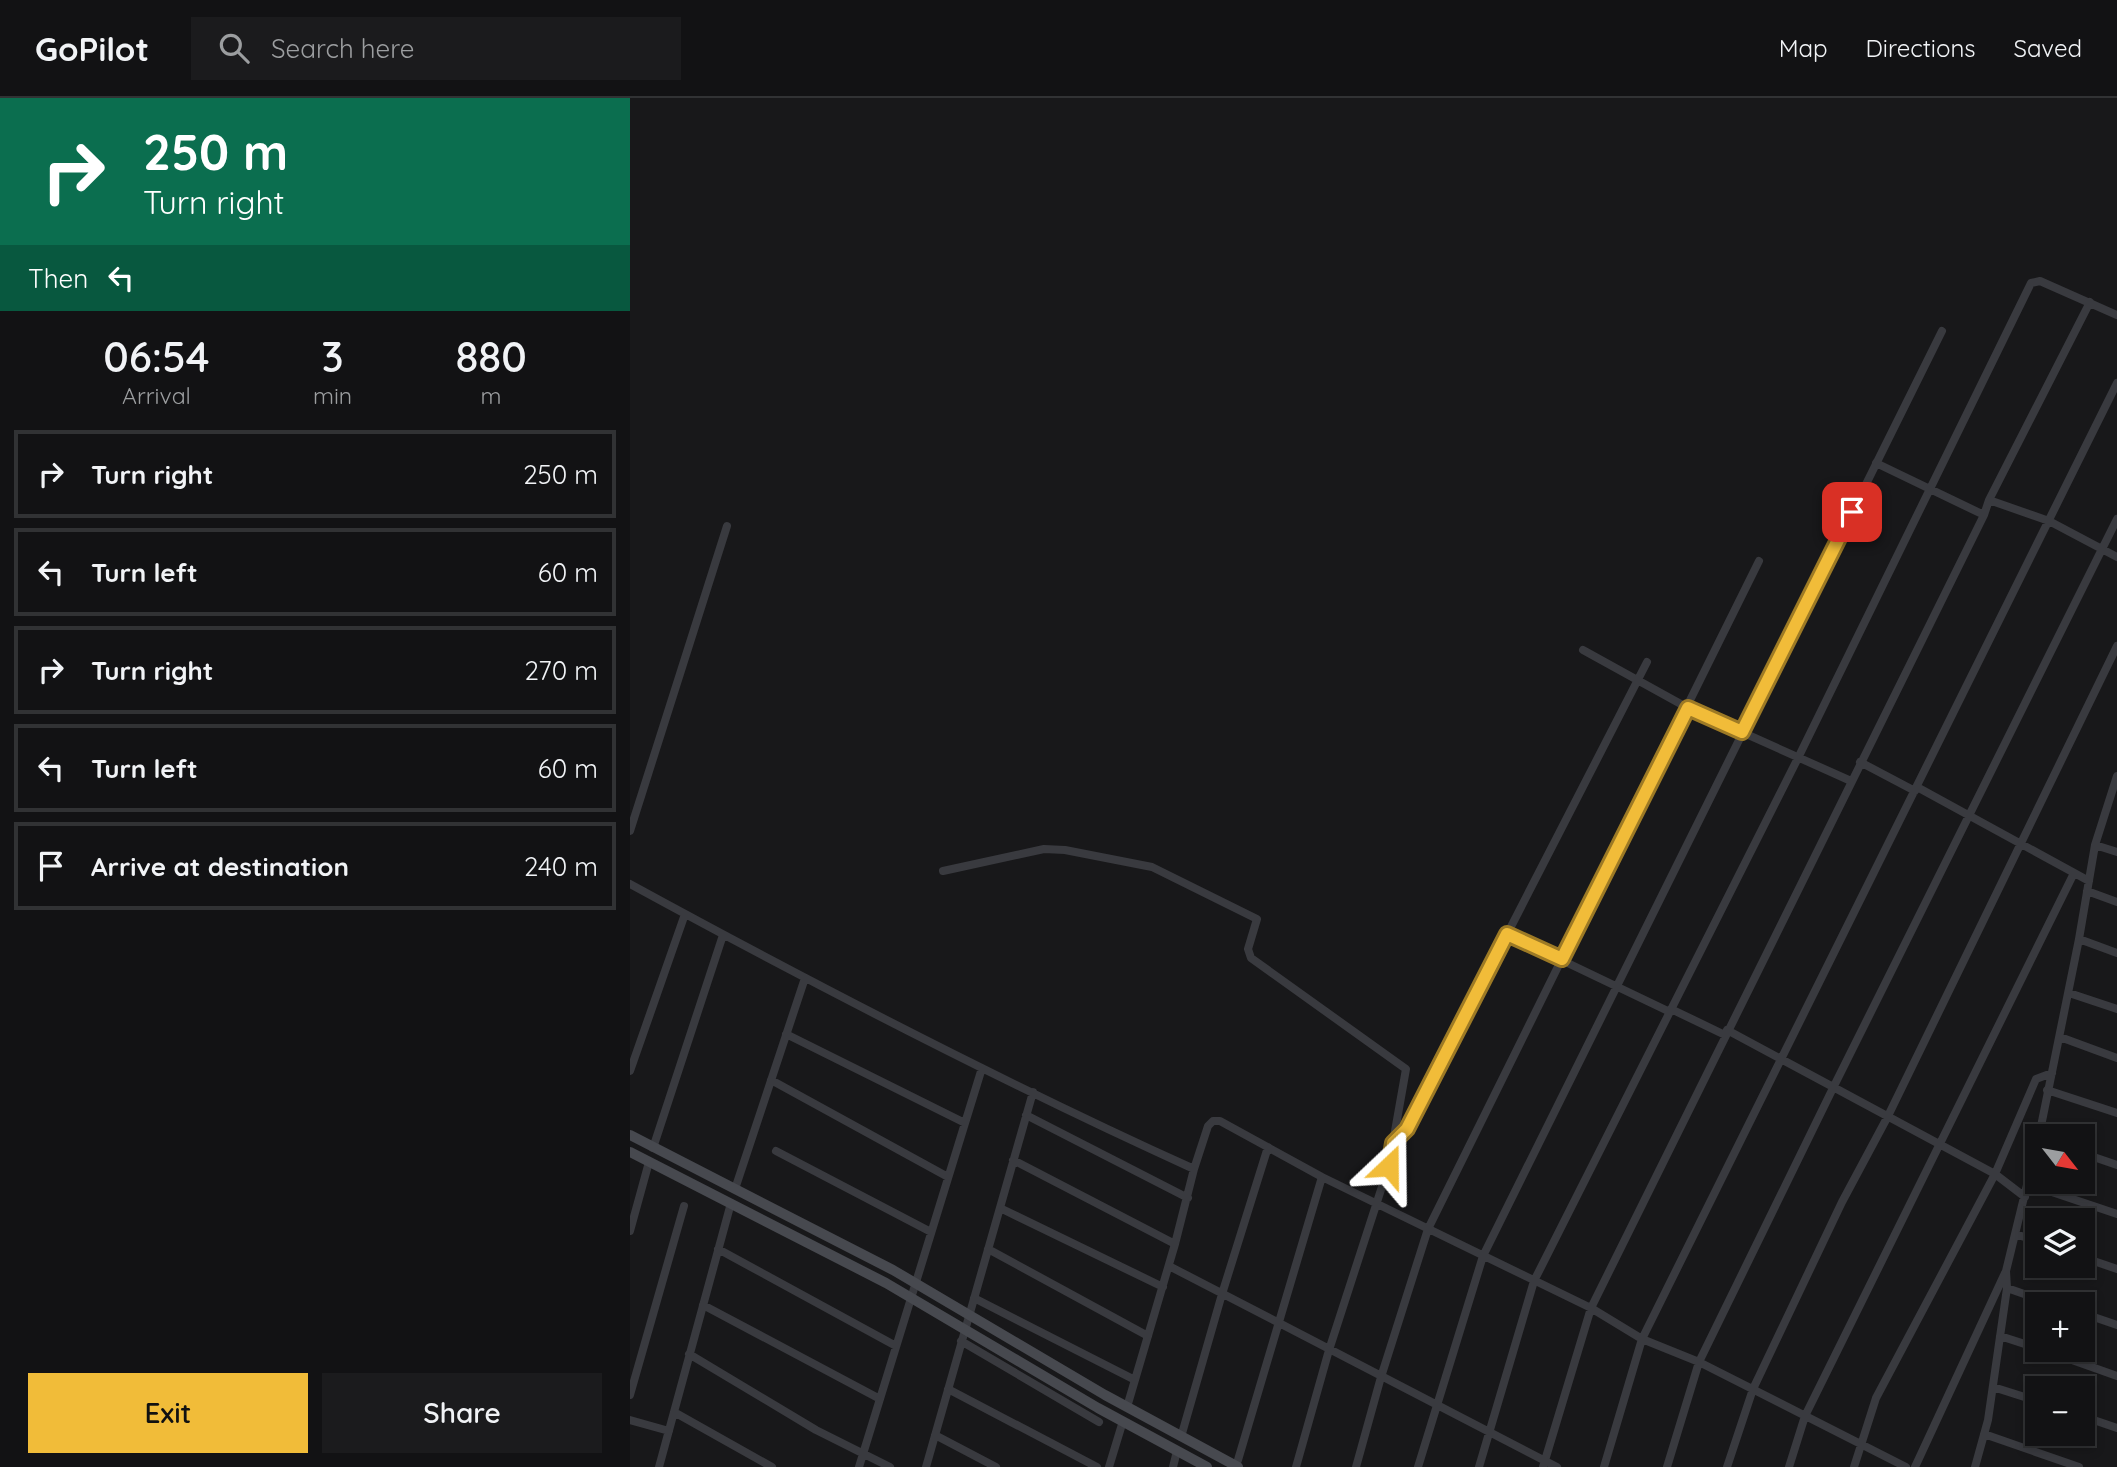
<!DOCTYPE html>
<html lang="en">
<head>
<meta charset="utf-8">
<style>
  body { margin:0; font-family:Quicksand,sans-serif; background:#1b1b1d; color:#f1f3f6; height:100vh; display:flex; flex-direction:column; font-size:26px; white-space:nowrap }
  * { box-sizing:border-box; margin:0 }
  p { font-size:23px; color:#9c9ea0 }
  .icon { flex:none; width:38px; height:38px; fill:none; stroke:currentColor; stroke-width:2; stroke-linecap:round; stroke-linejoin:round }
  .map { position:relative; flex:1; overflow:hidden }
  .details { display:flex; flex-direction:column; background:#121214; width:630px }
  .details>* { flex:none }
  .guide { background:#0b6e4f; color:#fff; overflow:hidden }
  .needle { width:46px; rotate:121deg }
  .controls { position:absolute; left:1395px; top:1026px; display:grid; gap:14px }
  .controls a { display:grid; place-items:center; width:70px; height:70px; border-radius:0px; background:#121214; box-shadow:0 4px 10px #0003,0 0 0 2px #313234; font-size:35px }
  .pin { position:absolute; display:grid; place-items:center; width:60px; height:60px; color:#fff; margin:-30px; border-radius:14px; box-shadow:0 4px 10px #0006 }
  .me { position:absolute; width:77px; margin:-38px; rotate:23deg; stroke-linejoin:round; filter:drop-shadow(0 0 5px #0008) }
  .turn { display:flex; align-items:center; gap:24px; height:147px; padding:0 28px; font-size:32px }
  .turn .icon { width:91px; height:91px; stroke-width:2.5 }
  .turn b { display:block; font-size:49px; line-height:60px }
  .then { display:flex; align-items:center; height:66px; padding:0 28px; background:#0003; gap:14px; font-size:26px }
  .eta { display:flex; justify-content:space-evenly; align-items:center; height:119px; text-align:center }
  .eta b { font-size:42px; font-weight:600; line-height:49px }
  .button { display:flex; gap:14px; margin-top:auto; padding:14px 28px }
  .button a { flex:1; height:80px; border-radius:0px; background:#f1bc39; color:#111; font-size:28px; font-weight:600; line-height:80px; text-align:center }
  .button a+a { background:#1b1b1d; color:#f1f3f6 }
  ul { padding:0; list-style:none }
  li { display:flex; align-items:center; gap:21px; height:88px; margin:0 14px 10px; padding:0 14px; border:4px solid #313234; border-radius:0px }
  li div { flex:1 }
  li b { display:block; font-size:26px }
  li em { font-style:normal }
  header { display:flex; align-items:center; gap:42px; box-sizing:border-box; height:98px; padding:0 35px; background:#121214; border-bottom:2px solid #313234 }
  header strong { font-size:33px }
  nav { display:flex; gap:38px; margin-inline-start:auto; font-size:24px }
  .search { width:490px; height:63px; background:#1b1b1d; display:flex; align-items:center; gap:18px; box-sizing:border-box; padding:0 24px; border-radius:0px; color:#9c9ea0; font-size:26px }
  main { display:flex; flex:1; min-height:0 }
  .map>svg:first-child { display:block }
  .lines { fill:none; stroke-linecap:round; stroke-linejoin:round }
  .street { stroke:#393a3f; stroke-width:8 }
  .secondary { stroke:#47494f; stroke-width:10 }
  .route-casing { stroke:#9d7a25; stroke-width:18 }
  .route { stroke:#f1bc39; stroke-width:12 }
</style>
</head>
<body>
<header>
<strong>GoPilot</strong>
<div class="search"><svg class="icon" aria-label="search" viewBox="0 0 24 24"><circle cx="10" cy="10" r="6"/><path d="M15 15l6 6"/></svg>Search here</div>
<nav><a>Map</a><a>Directions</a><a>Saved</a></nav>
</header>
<main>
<section class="details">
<div class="guide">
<div class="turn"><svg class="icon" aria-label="right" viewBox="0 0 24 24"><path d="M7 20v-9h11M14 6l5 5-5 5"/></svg><div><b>250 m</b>Turn right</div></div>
<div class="then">Then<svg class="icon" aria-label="left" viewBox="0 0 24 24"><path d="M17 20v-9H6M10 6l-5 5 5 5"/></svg></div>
</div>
<div class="eta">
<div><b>06:54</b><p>Arrival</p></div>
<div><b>3</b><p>min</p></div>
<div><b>880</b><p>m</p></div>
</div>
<ul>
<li><svg class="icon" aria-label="right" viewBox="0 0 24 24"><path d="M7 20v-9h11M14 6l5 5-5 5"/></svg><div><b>Turn right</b></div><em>250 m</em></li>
<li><svg class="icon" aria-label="left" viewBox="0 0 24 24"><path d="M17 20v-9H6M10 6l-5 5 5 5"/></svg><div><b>Turn left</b></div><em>60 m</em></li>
<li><svg class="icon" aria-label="right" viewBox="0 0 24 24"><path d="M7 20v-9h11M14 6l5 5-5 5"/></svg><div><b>Turn right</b></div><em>270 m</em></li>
<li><svg class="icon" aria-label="left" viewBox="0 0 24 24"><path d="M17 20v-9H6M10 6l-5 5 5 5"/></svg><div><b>Turn left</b></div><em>60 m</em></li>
<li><svg class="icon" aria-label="arrive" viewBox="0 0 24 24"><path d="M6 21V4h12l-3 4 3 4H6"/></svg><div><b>Arrive at destination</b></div><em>240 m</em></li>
</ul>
<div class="button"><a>Exit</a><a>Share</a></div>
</section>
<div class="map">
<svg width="1487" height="1369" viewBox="0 0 1487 1369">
  <rect width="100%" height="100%" fill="#18181a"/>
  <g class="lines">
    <!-- street -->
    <path class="street" d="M 1246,365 L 1354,417
      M 1359,402 L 1419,423 L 1487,459
      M 953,552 L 1058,610 L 1221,683
      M 1230,664 L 1285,693
      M 1287,689 L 1459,783
      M 0,733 L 97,428
      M 1465,747 L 1487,754
      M 313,773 L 414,751 L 435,752 L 522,769 L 627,821 L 618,851 L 621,860 L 776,971 L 759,1067 L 699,1252 L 666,1369
      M 0,786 C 185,887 372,984 564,1071 L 545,1146 L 497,1309
      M 1457,793 L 1487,804
      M 877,836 L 1040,914
      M 1449,841 L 1487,855
      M 1439,895 L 1487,911
      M 1041,911 L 1095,937
      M 1097,932 L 1365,1076 L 1395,1099
      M 156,936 L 335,1025
      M 1430,939 L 1487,960
      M 0,973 L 55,816
      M 141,982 L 318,1079
      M 1417,992 L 1487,1015
      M 396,1017 L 558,1100
      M 1409,1038 L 1449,841 L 1465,747 L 1487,678
      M 763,1045 L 777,1031 L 1017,564
      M 23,1050 L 93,837
      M 146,1053 L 301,1134
      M 1452,1055 L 1487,1067
      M 383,1062 L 545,1146
      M 564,1071 L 578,1028 L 583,1023 L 590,1023 L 692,1079 L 961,1210 L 1012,1241 L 1069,1264 L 1276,1369
      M 1398,1086 L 1487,1116
      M 105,1091 L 175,880
      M 370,1110 L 533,1189
      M 0,1133 L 19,1064
      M 1385,1136 L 1407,1143
      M 88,1151 L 266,1248
      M 358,1151 L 518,1238
      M 1452,1159 L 1487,1171
      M 539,1168 L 927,1369
      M 1377,1190 L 1423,1206
      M 344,1200 L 505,1282
      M 73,1207 L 250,1301
      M 1452,1215 L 1487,1227
      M 1370,1238 L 1407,1250
      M 331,1243 L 469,1324
      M 1411,1251 L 1487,1278
      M 59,1256 L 186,1332 L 260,1369
      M 1363,1289 L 1407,1303
      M 318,1291 L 467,1369
      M 0,1297 L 54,1108
      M 44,1314 L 142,1369
      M 1452,1318 L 1487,1330
      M 0,1322 L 39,1333
      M 1354,1336 L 1449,1369
      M 305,1337 L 366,1369
      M 551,1339 L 592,1196 L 638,1049
      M 608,1362 L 692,1079
      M 29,1369 L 101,1105
      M 229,1369 L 352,970
      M 296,1369 L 403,994
      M 479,1369 L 493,1323
      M 543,1369 L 547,1353
      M 726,1369 L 751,1279 L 798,1131 L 1129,463
      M 788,1369 L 853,1158 L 1312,233
      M 849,1369 L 904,1183 L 1169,658 L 1401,185 L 1410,183 L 1487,217
      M 913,1369 L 961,1210 L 1354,417 L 1359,402 L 1460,204
      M 974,1369 L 1012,1241 L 1487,285
      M 1037,1369 L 1069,1264 L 1204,988 L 1487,421
      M 1097,1369 L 1123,1291 L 1212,1104 L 1258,1018 L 1487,548
      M 1159,1369 L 1175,1318 L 1444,775
      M 1224,1369 L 1246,1300 L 1365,1076 L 1406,981 L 1422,975
      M 1285,1369 L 1375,1175
      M 1345,1369 L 1358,1322 L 1377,1190 L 1376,1173 L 1407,1046"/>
    <!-- secondary -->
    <path class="secondary" d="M 0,1037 L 263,1172 L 475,1297 L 608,1369
      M 0,1054 L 256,1185 L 468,1310 L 577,1369"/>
  </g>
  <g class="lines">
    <!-- route casing -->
    <g class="route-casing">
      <path id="route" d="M 759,1068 L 763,1045 L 777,1031 L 877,836 L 932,861 L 1058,610 L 1112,634 L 1222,414"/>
    </g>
    <!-- route -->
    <use href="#route" class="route"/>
  </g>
</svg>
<div class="controls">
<a><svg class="needle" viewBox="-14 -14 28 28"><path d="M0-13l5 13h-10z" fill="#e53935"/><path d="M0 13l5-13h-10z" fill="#9c9ea0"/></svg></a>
<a><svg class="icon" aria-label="layers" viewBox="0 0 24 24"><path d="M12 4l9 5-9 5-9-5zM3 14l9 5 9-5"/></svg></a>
<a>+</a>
<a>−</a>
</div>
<div class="pin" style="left:1222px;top:414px;background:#d93025"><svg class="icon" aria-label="arrive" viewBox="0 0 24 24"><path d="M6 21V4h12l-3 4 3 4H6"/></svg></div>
<svg class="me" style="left:759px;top:1068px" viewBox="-20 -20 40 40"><path d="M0-17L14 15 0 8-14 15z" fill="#f1bc39" stroke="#fff" stroke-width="4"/></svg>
</div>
</main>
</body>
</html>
